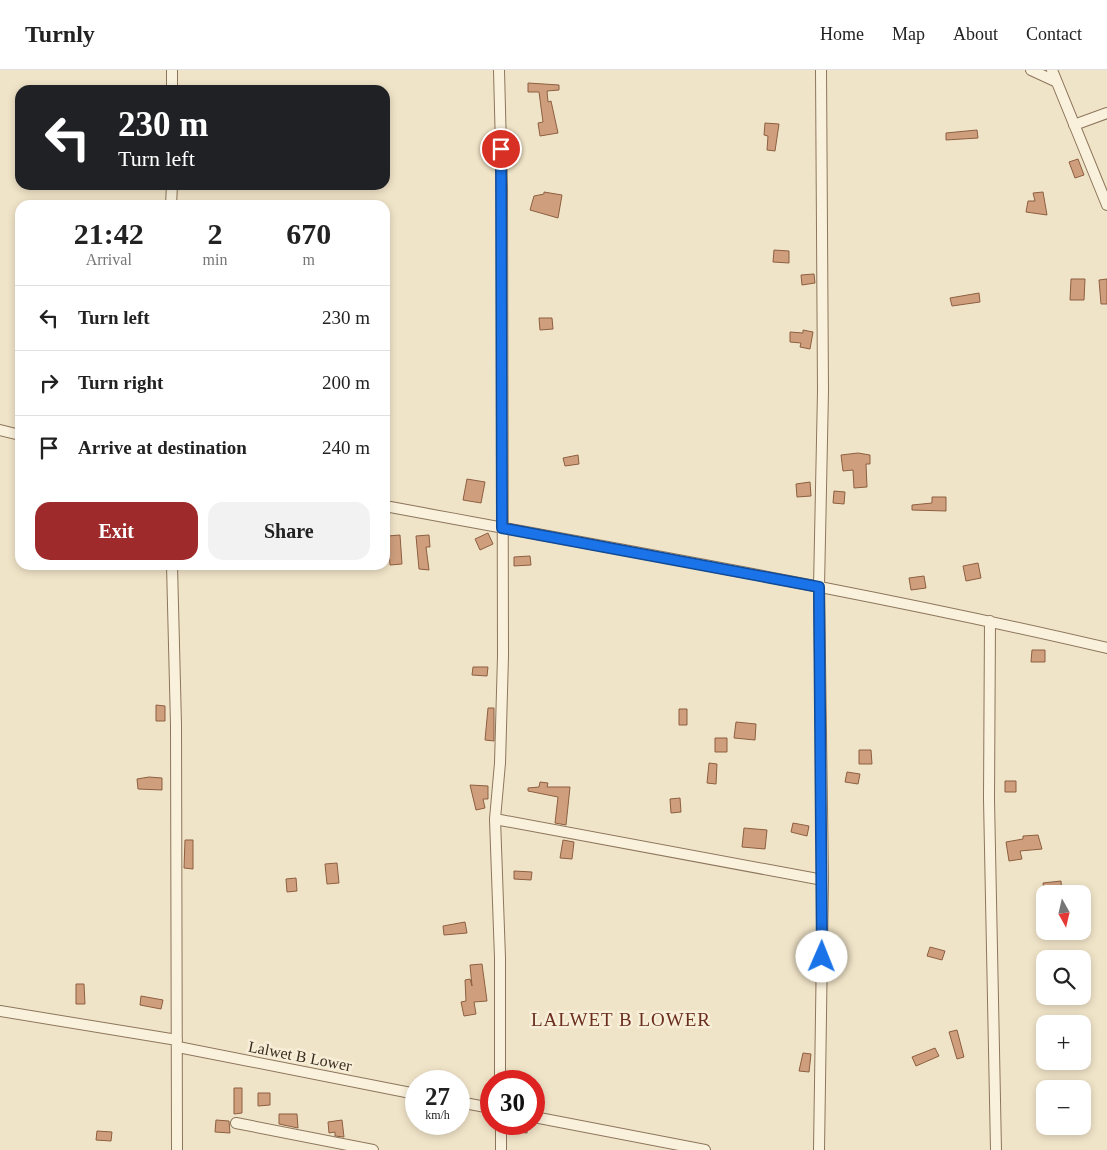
<!DOCTYPE html>
<html lang="en">
<head>
<meta charset="utf-8">
<style>
  body { margin:0; font-family:"Times New Roman",serif; background:#f2f2f2; color:#222; height:100vh; display:flex; flex-direction:column; font-size:19px; white-space:nowrap }
  * { box-sizing:border-box; margin:0 }
  p { font-size:16px; color:#767676 }
  .icon { flex:none; width:28px; height:28px; fill:none; stroke:currentColor; stroke-width:2; stroke-linecap:round; stroke-linejoin:round }
  .map { position:relative; flex:1; overflow:hidden }
  .panel { position:absolute; left:15px; top:130px; width:375px; height:370px; display:flex; flex-direction:column; background:#fff; border-radius:15px; box-shadow:0 2px 8px #0003 }
  .panel>* { flex:none }
  .guide { position:absolute; left:15px; top:15px; width:375px; height:105px; border-radius:15px; box-shadow:0 2px 8px #0003; background:#202124; color:#fff; overflow:hidden }
  .needle { width:32px; rotate:172deg }
  .controls { position:absolute; left:1036px; top:815px; display:grid; gap:10px }
  .controls a { display:grid; place-items:center; width:55px; height:55px; border-radius:10px; background:#fff; box-shadow:0 2px 8px #0003; font-size:25px }
  .speed { position:absolute; left:405px; top:1000px; display:flex; gap:10px; font-size:25px; font-weight:700; text-align:center }
  .speed>* { display:grid; place-content:center; width:65px; height:65px; border-radius:50%; background:#fff; box-shadow:0 2px 8px #0003; line-height:1 }
  .speed small { font-size:12px; font-weight:400 }
  .speed .limit { border:8px solid #d22; background:#fff; color:#111 }
  .pin { position:absolute; display:grid; place-items:center; width:42px; height:42px; color:#fff; margin:-21px; border:2px solid #fff; border-radius:50%; box-shadow:0 1px 5px #0007 }
  .me { position:absolute; width:55px; margin:-28px; rotate:1deg; stroke-linejoin:round; filter:drop-shadow(0 0 4px #0008) }
  .turn { display:flex; align-items:center; gap:18px; height:105px; padding:0 20px; font-size:22px }
  .turn .icon { width:65px; height:65px; stroke-width:2.5 }
  .turn b { display:block; font-size:35px; line-height:42px }
  .eta { display:flex; justify-content:space-evenly; align-items:center; height:85px; text-align:center }
  .eta b { font-size:30px; font-weight:700; line-height:35px }
  .primary-button { display:flex; gap:10px; margin-top:auto; padding:10px 20px }
  .primary-button a { flex:1; height:58px; border-radius:15px; background:#9e2a2b; color:#fff; font-size:20px; font-weight:700; line-height:58px; text-align:center }
  .primary-button a+a { background:#f2f2f2; color:#222 }
  ul { padding:0; list-style:none }
  li { display:flex; align-items:center; gap:15px; height:65px; padding:0 20px; border-top:1px solid #e0e0e0 }
  li div { flex:1 }
  li b { display:block; font-size:19px }
  li em { font-style:normal }
  header { display:flex; align-items:center; gap:30px; box-sizing:border-box; height:70px; padding:0 25px; background:#fff; border-bottom:1px solid #e0e0e0 }
  header strong { font-size:24px }
  nav { display:flex; gap:28px; margin-inline-start:auto; font-size:18px }
  .map>svg:first-child { display:block }
  .building { fill:#cf9f7d; stroke:#8d5f41 }
  .lines { fill:none; stroke-linecap:round; stroke-linejoin:round }
  .street-casing { stroke:#8d765c; stroke-width:12 }
  .street { stroke:#faf1dc; stroke-width:10 }
  .route-casing { stroke:#114b97; stroke-width:12 }
  .route { stroke:#1a73e8; stroke-width:9 }
  .labels { text-anchor:middle; dominant-baseline:central; stroke-width:5; stroke-linejoin:round; paint-order:stroke }
  .street-label { font-size:16px; fill:#3d2e20; stroke:#f7eed8 }
  .quarter-label { font-size:19px; letter-spacing:1px; fill:#6b2e1e; stroke:#f7eed8 }
</style>
</head>
<body>
<header>
<strong>Turnly</strong>
<nav><a>Home</a><a>Map</a><a>About</a><a>Contact</a></nav>
</header>
<div class="map">
<svg width="1107" height="1080" viewBox="0 0 1107 1080">
  <rect width="100%" height="100%" fill="#f0e4c8"/>
  <!-- building -->
  <path class="building" d="M 528,13 L 559,15 L 559,20 L 547,21 L 548,32 L 551,31 L 558,63 L 540,66 L 538,53 L 543,52 L 539,22 L 528,22 Z
    M 765,53 L 779,54 L 775,81 L 767,80 L 768,66 L 764,65 Z
    M 977,60 L 978,68 L 946,70 L 946,63 Z
    M 1078,89 L 1084,105 L 1075,108 L 1069,92 Z
    M 544,122 L 562,125 L 558,148 L 530,140 L 534,126 L 544,124 Z
    M 1043,122 L 1047,145 L 1026,142 L 1028,131 L 1035,131 L 1033,123 Z
    M 774,180 L 789,181 L 789,193 L 773,192 Z
    M 814,204 L 815,213 L 802,215 L 801,205 Z
    M 1071,209 L 1085,209 L 1084,230 L 1070,230 Z
    M 1107,209 L 1107,234 L 1101,234 L 1099,210 Z
    M 979,223 L 980,232 L 952,236 L 950,228 Z
    M 539,248 L 552,248 L 553,259 L 540,260 Z
    M 803,260 L 813,262 L 810,279 L 800,277 L 801,273 L 790,272 L 790,262 L 803,263 Z
    M 858,383 L 870,385 L 870,394 L 866,394 L 867,417 L 854,418 L 853,400 L 843,401 L 841,385 Z
    M 578,385 L 579,394 L 565,396 L 563,388 Z
    M 467,409 L 485,412 L 481,433 L 463,430 Z
    M 810,412 L 811,426 L 797,427 L 796,414 Z
    M 834,421 L 845,422 L 844,434 L 833,433 Z
    M 932,427 L 946,427 L 946,441 L 912,440 L 912,435 L 932,433 Z
    M 488,463 L 493,474 L 480,480 L 475,469 Z
    M 400,465 L 402,494 L 390,495 L 388,466 Z
    M 429,465 L 430,477 L 426,477 L 429,500 L 419,499 L 416,466 Z
    M 530,486 L 531,495 L 514,496 L 514,487 Z
    M 978,493 L 981,508 L 966,511 L 963,496 Z
    M 924,506 L 926,518 L 911,520 L 909,508 Z
    M 1032,580 L 1045,580 L 1045,592 L 1031,592 Z
    M 473,597 L 488,597 L 487,606 L 472,605 Z
    M 156,635 L 165,636 L 165,651 L 156,651 Z
    M 488,638 L 494,638 L 494,671 L 485,670 Z
    M 679,639 L 687,639 L 687,655 L 679,655 Z
    M 736,652 L 756,654 L 755,670 L 734,668 Z
    M 715,668 L 727,668 L 727,682 L 715,682 Z
    M 859,680 L 871,680 L 872,694 L 859,694 Z
    M 709,693 L 717,694 L 716,714 L 707,713 Z
    M 847,702 L 860,704 L 858,714 L 845,712 Z
    M 149,707 L 162,708 L 162,720 L 138,719 L 137,709 Z
    M 1005,711 L 1016,711 L 1016,722 L 1005,722 Z
    M 540,712 L 548,713 L 547,717 L 570,717 L 566,755 L 555,753 L 558,727 L 528,721 L 528,718 L 539,717 Z
    M 470,715 L 488,716 L 488,729 L 483,729 L 485,738 L 476,740 Z
    M 680,728 L 681,742 L 671,743 L 670,729 Z
    M 793,753 L 809,756 L 807,766 L 791,762 Z
    M 744,758 L 767,760 L 765,779 L 742,777 Z
    M 1038,765 L 1042,779 L 1020,781 L 1022,789 L 1009,791 L 1006,772 L 1023,769 L 1023,766 Z
    M 185,770 L 193,770 L 193,799 L 184,798 Z
    M 563,770 L 574,772 L 572,789 L 560,788 Z
    M 337,793 L 339,813 L 327,814 L 325,794 Z
    M 514,801 L 532,802 L 531,810 L 514,809 Z
    M 296,808 L 297,821 L 287,822 L 286,809 Z
    M 1061,811 L 1062,824 L 1044,824 L 1043,813 Z
    M 465,852 L 467,863 L 444,865 L 443,856 Z
    M 930,877 L 945,881 L 942,890 L 927,886 Z
    M 482,894 L 487,931 L 474,932 L 476,944 L 464,946 L 461,932 L 466,931 L 465,910 L 470,909 L 472,916 L 470,895 Z
    M 76,914 L 84,914 L 85,934 L 76,934 Z
    M 141,926 L 163,930 L 161,939 L 140,935 Z
    M 957,960 L 964,987 L 957,989 L 949,962 Z
    M 935,978 L 939,986 L 916,996 L 912,987 Z
    M 803,983 L 811,984 L 809,1002 L 799,1001 Z
    M 234,1018 L 242,1018 L 242,1043 L 234,1044 Z
    M 258,1023 L 270,1023 L 270,1035 L 258,1036 Z
    M 279,1044 L 297,1044 L 298,1058 L 279,1054 Z
    M 216,1050 L 229,1051 L 230,1063 L 215,1062 Z
    M 342,1050 L 344,1067 L 335,1066 L 335,1062 L 329,1063 L 328,1052 Z
    M 510,1054 L 528,1055 L 527,1063 L 509,1061 Z
    M 97,1061 L 112,1062 L 111,1071 L 96,1070 Z"/>
  <g class="lines">
    <!-- street casing -->
    <g class="street-casing">
      <path id="street" d="M 499,0 L 502,118 L 503,586 L 500,693 L 495,749 L 500,888 L 500,1011
        M 1031,0 L 1057,12
        M 1052,0 L 1107,135
        M 172,20 L 172,0
        M 1074,55 L 1107,43
        M 171,135 L 172,115
        M 0,360 L 20,365
        M 385,436 C 626,481 868,522 1107,578
        M 172,495 L 176,655 L 177,1080
        M 990,551 L 989,729 L 996,1080
        M 495,749 L 823,810
        M 0,941 L 177,970
        M 178,977 L 416,1024
        M 459,1032 L 491,1038
        M 534,1047 L 705,1080
        M 236,1053 L 373,1080
        M 501,1054 L 501,1080
        M 819,1080 L 823,810 L 819,517 L 823,321 L 821,0"/>
    </g>
    <!-- street -->
    <use href="#street" class="street"/>
  </g>
  <g class="lines">
    <!-- route casing -->
    <g class="route-casing">
      <path id="route" d="M 501,79 L 502,458 L 819,517 L 822,887"/>
    </g>
    <!-- route -->
    <use href="#route" class="route"/>
  </g>
  <g class="labels">
    <!-- street labels -->
    <g class="street-label">
      <text transform="translate(300 986) rotate(11)">Lalwet B Lower</text>
    </g>
    <!-- quarter labels -->
    <g class="quarter-label">
      <text x="621" y="949">LALWET B LOWER</text>
    </g>
  </g>
</svg>
<div class="controls">
<a><svg class="needle" viewBox="-14 -14 28 28"><path d="M0-13l5 13h-10z" fill="#e53935"/><path d="M0 13l5-13h-10z" fill="#767676"/></svg></a>
<a><svg class="icon" aria-label="search" viewBox="0 0 24 24"><circle cx="10" cy="10" r="6"/><path d="M15 15l6 6"/></svg></a>
<a>+</a>
<a>−</a>
</div>
<div class="speed"><div>27<small>km/h</small></div><div class="limit">30</div></div>
<div class="pin" style="left:501px;top:79px;background:#d93025"><svg class="icon" aria-label="arrive" viewBox="0 0 24 24"><path d="M6 21V4h12l-3 4 3 4H6"/></svg></div>
<svg class="me" style="left:822px;top:887px" viewBox="-20 -20 40 40"><circle r="19" fill="#fff"/><path d="M0-13L10 11 0 6-10 11z" fill="#1a73e8"/></svg>
<div class="guide">
<div class="turn"><svg class="icon" aria-label="left" viewBox="0 0 24 24"><path d="M17 20v-9H6M10 6l-5 5 5 5"/></svg><div><b>230 m</b>Turn left</div></div>
</div>
<section class="panel">
<div class="eta">
<div><b>21:42</b><p>Arrival</p></div>
<div><b>2</b><p>min</p></div>
<div><b>670</b><p>m</p></div>
</div>
<ul>
<li><svg class="icon" aria-label="left" viewBox="0 0 24 24"><path d="M17 20v-9H6M10 6l-5 5 5 5"/></svg><div><b>Turn left</b></div><em>230 m</em></li>
<li><svg class="icon" aria-label="right" viewBox="0 0 24 24"><path d="M7 20v-9h11M14 6l5 5-5 5"/></svg><div><b>Turn right</b></div><em>200 m</em></li>
<li><svg class="icon" aria-label="arrive" viewBox="0 0 24 24"><path d="M6 21V4h12l-3 4 3 4H6"/></svg><div><b>Arrive at destination</b></div><em>240 m</em></li>
</ul>
<div class="primary-button"><a>Exit</a><a>Share</a></div>
</section>
</div>
</body>
</html>
